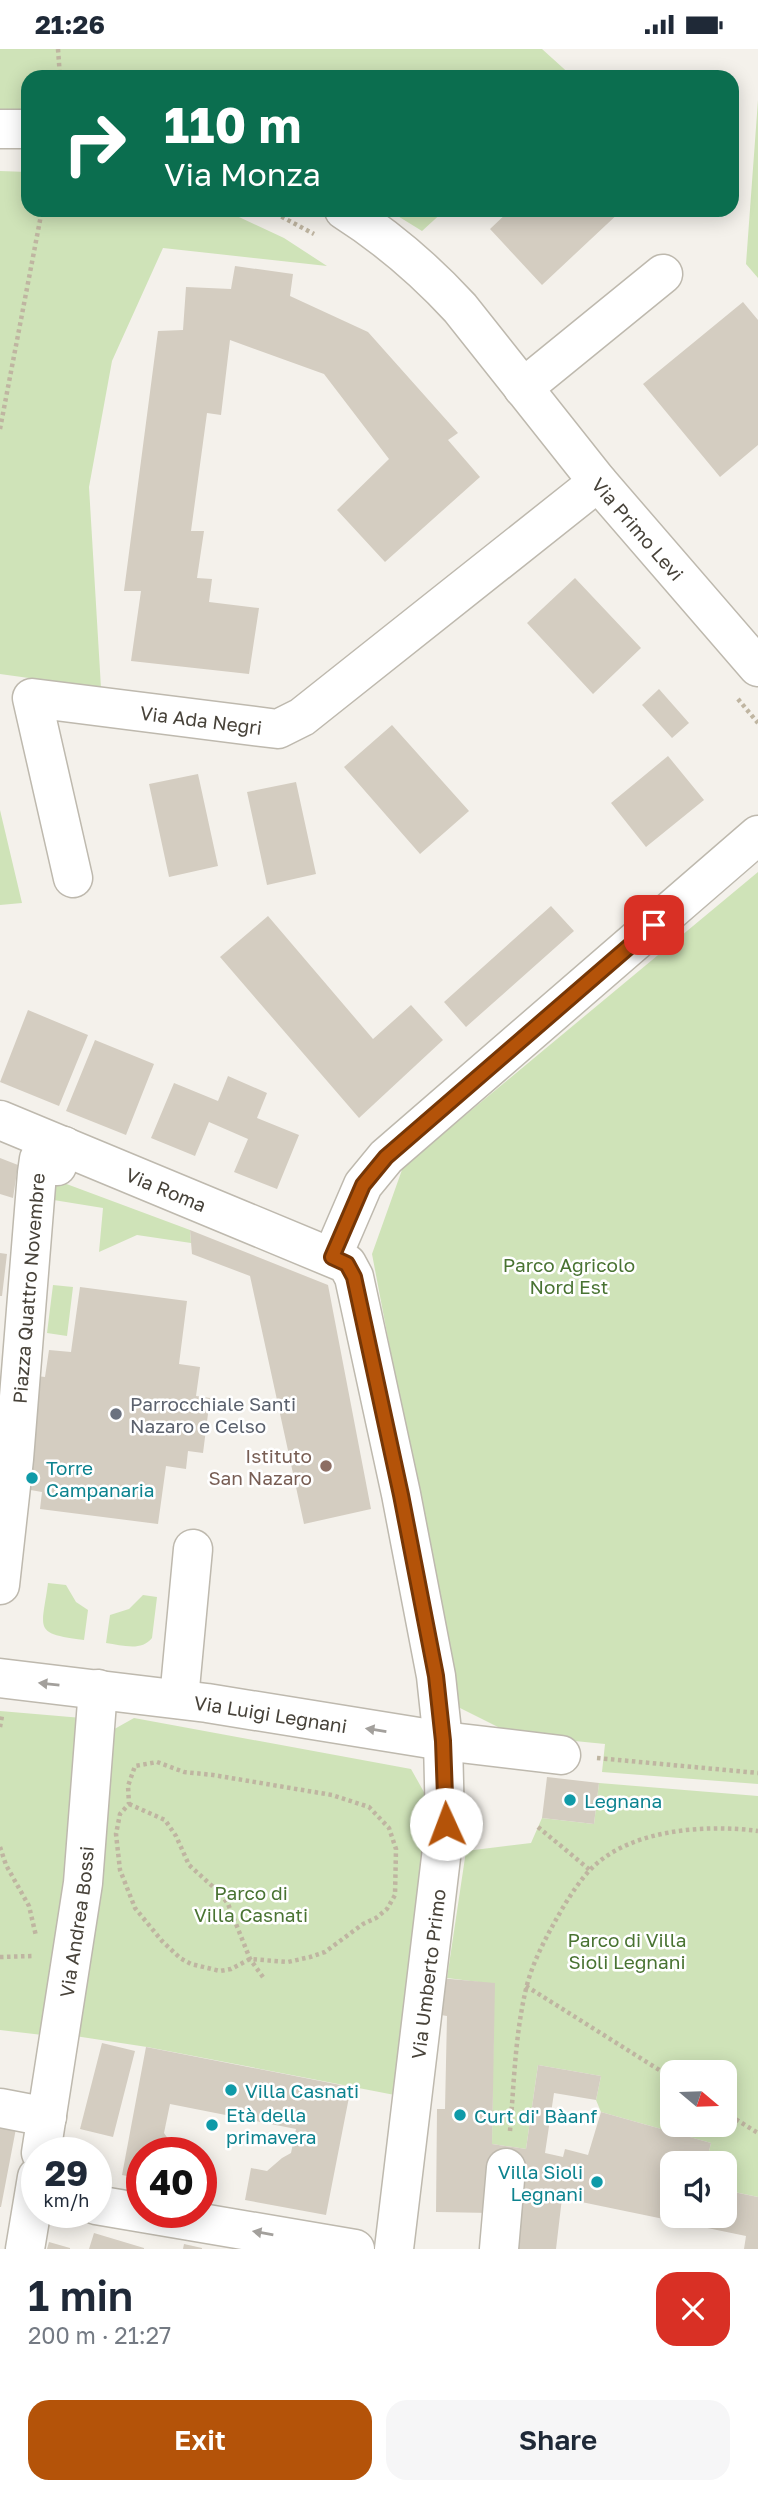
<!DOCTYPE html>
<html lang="en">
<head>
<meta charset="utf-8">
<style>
  body { margin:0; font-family:"Golos Text",sans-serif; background:#f6f6f7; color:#1f2937; height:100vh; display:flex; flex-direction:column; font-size:26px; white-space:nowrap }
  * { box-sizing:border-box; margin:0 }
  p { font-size:23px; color:#747a83 }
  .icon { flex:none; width:38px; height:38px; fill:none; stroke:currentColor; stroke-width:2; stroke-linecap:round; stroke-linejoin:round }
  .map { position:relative; height:2200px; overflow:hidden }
  .side { display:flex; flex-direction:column; background:#fff; flex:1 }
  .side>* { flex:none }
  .hud { position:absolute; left:21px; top:21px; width:718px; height:147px; border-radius:21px; box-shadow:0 4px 18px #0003; background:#0b6e4f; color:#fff; overflow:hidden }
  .needle { width:46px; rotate:109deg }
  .buttons { position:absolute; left:660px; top:2011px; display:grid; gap:14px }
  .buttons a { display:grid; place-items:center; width:77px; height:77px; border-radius:14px; background:#fff; box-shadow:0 4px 18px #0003; font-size:35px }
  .speed { position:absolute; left:21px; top:2088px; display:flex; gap:14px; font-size:35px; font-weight:700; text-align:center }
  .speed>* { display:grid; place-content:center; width:91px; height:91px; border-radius:50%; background:#fff; box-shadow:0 4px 18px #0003; line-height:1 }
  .speed small { font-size:18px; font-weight:400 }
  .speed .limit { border:10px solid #d22; background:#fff; color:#111 }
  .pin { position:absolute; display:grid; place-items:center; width:60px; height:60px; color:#fff; margin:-30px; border-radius:14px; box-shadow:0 4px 10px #0006 }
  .me { position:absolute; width:77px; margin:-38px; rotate:358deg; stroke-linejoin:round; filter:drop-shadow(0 0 5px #0008) }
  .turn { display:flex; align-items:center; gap:24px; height:147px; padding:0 28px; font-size:32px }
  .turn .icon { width:91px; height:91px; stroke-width:2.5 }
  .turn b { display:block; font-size:49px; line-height:60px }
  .round { display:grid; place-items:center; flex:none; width:74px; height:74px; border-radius:21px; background:#f6f6f7 }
  .summary { display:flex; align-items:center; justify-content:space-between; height:119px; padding:0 28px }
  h1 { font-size:42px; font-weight:600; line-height:52px }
  .action { display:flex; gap:14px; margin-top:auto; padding:14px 28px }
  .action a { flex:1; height:80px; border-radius:21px; background:#b45309; color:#fff; font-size:28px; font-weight:600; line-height:80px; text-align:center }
  .action a+a { background:#f6f6f7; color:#1f2937 }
  .status { display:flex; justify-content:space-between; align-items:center; height:49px; padding:0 35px; background:#fff; direction:ltr }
  .status svg { height:19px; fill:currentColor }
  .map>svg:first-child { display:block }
  .green { fill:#cfe3b8; fill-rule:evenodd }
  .building { fill:#d4cdc1 }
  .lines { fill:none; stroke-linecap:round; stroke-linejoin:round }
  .minor-casing { stroke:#beb9ae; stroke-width:41 }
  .path { stroke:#bfb5a1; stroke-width:4.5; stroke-dasharray:3.5 3.5; stroke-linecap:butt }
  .minor { stroke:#fff; stroke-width:38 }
  .oneway { fill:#a3a09c }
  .route-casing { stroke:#753606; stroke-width:18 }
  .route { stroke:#b45309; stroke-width:12 }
  .worship-dot { fill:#6b7280; stroke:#fff; stroke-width:2.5 }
  .education-dot { fill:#8d6e63; stroke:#fff; stroke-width:2.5 }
  .culture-dot { fill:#0f9aa8; stroke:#fff; stroke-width:2.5 }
  .labels { text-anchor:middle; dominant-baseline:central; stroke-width:5; stroke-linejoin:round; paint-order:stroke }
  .street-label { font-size:19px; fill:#474239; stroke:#fff }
  .park-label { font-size:19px; fill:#497332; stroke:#fff }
  .worship-label { font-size:19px; fill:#5b616d; stroke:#fff; text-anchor:start }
  .education-label { font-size:19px; fill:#785e54; stroke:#fff; text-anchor:end }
  .culture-label { font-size:19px; fill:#0d838f; stroke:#fff; text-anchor:start }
</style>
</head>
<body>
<div class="status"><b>21:26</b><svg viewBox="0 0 49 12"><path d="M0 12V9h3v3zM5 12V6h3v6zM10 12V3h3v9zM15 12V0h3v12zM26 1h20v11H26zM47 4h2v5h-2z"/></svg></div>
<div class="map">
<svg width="758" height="2200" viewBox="0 0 758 2200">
  <rect width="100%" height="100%" fill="#f4f1eb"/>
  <!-- green -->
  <path class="green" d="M 0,0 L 542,0 L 573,28 L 28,28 L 28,63 L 0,63 Z
    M 758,51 L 758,229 L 746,215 Z
    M 0,122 L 28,123 L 28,161 L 224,161 L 284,189 L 327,217 L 163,199 L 112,312 L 89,438 L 101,639 L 0,625 Z
    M 388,161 L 445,161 L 422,182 Z
    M 0,761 L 22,854 L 0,856 Z
    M 758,823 L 758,1735 L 602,1723 L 605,1695 L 514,1686 L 458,1658 L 372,1205 L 403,1118 Z
    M 37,1124 L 190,1181 L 191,1194 L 137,1186 L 99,1203 L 103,1159 L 35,1148 Z
    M 53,1236 L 73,1238 L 67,1287 L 47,1284 Z
    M 48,1534 L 66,1536 L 76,1553 L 88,1561 L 84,1591 C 32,1584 42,1581 48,1534 Z
    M 143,1546 L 157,1548 L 152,1589 C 141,1603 122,1596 106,1594 L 110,1566 L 129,1560 Z
    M 0,1662 L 94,1670 L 51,1987 L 0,1981 Z
    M 134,1669 L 411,1720 L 429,1752 L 405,2048 L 147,1998 L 75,1987 L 102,1687 Z
    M 599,1734 L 758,1747 L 758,2148 L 725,2141 L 724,2114 L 706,2114 L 711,2094 L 601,2063 L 596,2051 L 601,2027 L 538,2016 L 526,2100 L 492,2095 L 494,1935 L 447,1929 L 466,1802 L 531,1794 L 542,1769 L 594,1775 ZM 672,2023 L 724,2023 L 724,2076 L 672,2076 Z"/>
  <!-- building -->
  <path class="building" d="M 510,161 L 622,161 L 542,236 L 490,180 Z
    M 235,217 L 293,225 L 290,247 L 368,283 L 458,384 L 448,391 L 480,428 L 385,513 L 337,461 L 389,410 L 324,325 L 230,291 L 221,366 L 207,364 L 191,482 L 204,482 L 197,529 L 212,530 L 209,553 L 259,559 L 249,625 L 131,612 L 141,542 L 124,542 L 158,282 L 183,281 L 186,238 L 231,240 Z
    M 743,253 L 758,271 L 758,396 L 720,428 L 643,335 Z
    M 575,529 L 641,599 L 593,645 L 527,574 Z
    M 659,640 L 689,674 L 672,689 L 642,656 Z
    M 392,676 L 469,762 L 420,805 L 344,718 Z
    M 668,707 L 704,751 L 646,798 L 611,754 Z
    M 198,725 L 218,817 L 169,828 L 149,735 Z
    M 296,733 L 316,825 L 267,836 L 247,743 Z
    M 551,857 L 574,882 L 466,978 L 444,953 Z
    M 268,867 L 373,990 L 411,956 L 443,991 L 359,1069 L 220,908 Z
    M 28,961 L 88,986 L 59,1057 L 0,1033 Z
    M 95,991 L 154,1015 L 126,1086 L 66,1062 Z
    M 228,1027 L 267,1044 L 257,1069 L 299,1086 L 277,1140 L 234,1123 L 248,1090 L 209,1073 L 195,1107 L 151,1089 L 174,1034 L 218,1052 Z
    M 0,1109 L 18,1116 L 13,1149 L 0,1145 Z
    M 190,1181 L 328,1236 L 371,1460 L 304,1475 L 250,1227 L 192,1205 Z
    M 0,1204 L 7,1205 L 2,1247 L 0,1247 Z
    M 80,1238 L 187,1252 L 179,1315 L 200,1318 L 196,1347 L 210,1349 L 203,1404 L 188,1402 L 186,1420 L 166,1417 L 158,1475 L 40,1460 L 42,1443 L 19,1439 L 29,1326 L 45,1328 L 49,1301 L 71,1303 Z
    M 547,1728 L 599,1734 L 594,1775 L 542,1769 Z
    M 439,1929 L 495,1934 L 492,2095 L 526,2100 L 538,2016 L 601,2027 L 596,2051 L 554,2044 L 545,2104 L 563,2108 L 565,2100 L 588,2106 L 601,2063 L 711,2094 L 706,2114 L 672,2114 L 672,2166 L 724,2166 L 724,2141 L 758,2148 L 758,2200 L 744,2200 L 746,2187 L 562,2149 L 556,2200 L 519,2200 L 522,2122 L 491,2164 L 436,2163 L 437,2060 L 445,2060 L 447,1967 L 435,1965 Z
    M 102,1994 L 135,2002 L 113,2088 L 80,2080 Z
    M 146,1998 L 351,2038 L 326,2166 L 245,2151 L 251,2119 L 267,2122 L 282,2109 L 291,2104 L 296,2080 L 170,2055 L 164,2084 L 178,2104 L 142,2104 L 142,2130 L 122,2126 Z
    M 0,2066 L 18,2069 L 1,2158 L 0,2158 Z
    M 94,2184 L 144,2199 L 144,2200 L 89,2200 Z
    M 49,2193 L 70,2199 L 70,2200 L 47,2200 Z
    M 184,2195 L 202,2199 L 202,2200 L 183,2200 Z"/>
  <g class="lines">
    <!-- minor casing -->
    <g class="minor-casing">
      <g id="minor">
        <path d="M 0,80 L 28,80"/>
        <path id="s1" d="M 344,161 C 388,189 425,221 460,259 L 598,433 L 758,618"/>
        <path d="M 523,339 L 663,225"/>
        <path id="s2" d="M 73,829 L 32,649 L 278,680 L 302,668 L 598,433"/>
        <path id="s3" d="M 0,1071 L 347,1215 L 354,1228 L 401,1445 L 436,1627 L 443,1692 L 445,1775 L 394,2200"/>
        <path d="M 332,1208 L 363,1136 L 386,1108 L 758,786"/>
        <path id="s4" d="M 0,1536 L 14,1410 L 37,1124 L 39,1110 L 57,1117 L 64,1097"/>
        <path id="s5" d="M 0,1629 L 207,1654 L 443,1692 L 561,1706"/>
        <path d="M 179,1650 L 193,1500"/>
        <path d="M 0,2059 L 47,2068"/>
        <path id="s6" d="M 41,2104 L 83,1834 L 98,1640"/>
        <path d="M 96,2156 L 355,2200"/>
        <path d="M 25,2200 L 37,2128"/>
        <path d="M 499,2200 L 506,2119"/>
      </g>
    </g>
    <!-- path -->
    <path class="path" d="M 58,0 L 60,28
      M 269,161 L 314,185
      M 0,380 L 42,161
      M 738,650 L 758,674
      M 0,1678 L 2,1667
      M 597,1709 L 758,1724
      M 157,1713 L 184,1723 L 213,1726 L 332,1746 L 369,1758 L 389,1779 L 396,1800 L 395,1846 L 387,1860 L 376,1869 L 363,1875 L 325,1903 L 310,1908 L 288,1913 L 250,1910 L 231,1920 L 220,1922 L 191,1915 L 180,1909 L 162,1892 L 135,1859 L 120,1821 L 116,1785 L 120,1765 L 129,1755 L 128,1737 L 135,1717 Z
      M 129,1755 L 165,1771 L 176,1787 L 189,1816 L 221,1845 L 228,1855 L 250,1910 L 265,1931
      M 538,1778 L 590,1821
      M 0,1798 L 6,1816 L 29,1857 L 36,1887
      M 0,1908 L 33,1907
      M 526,1937 L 672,2029
      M 724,2063 L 758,2084
      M 510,2082 C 514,2035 515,1986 526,1940 C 531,1918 542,1896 553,1876 C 563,1858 574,1839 588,1823 C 627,1780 705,1775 758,1782"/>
    <!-- minor -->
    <use href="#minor" class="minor"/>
  </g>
  <!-- one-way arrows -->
  <defs><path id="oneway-solid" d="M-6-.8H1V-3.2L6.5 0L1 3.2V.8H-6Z" transform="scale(1.75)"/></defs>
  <g class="oneway">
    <use href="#oneway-solid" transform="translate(49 1635) rotate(-174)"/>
    <use href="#oneway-solid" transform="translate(376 1681) rotate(-171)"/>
    <use href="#oneway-solid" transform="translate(263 2184) rotate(-170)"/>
  </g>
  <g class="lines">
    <!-- route casing -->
    <g class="route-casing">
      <path id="route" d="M 446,1775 L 443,1692 L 436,1627 L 401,1446 L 354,1228 L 347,1215 L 332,1208 L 363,1136 L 386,1108 L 654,876"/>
    </g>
    <!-- route -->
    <use href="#route" class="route"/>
  </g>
  <!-- markers -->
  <circle class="worship-dot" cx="116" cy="1365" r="7"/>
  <circle class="education-dot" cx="326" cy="1417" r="7"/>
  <g class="culture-dot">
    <circle cx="32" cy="1429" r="7"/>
    <circle cx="570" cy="1751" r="7"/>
    <circle cx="231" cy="2041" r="7"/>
    <circle cx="460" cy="2066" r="7"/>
    <circle cx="212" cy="2076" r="7"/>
    <circle cx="597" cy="2133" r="7"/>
  </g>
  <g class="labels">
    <!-- street labels -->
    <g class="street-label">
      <text stroke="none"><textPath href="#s1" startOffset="436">Via Primo Levi</textPath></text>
      <text stroke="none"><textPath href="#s2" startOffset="355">Via Ada Negri</textPath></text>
      <text stroke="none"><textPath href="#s3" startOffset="180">Via Roma</textPath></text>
      <text stroke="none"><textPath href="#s4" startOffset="298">Piazza Quattro Novembre</textPath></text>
      <text stroke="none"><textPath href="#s5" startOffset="273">Via Luigi Legnani</textPath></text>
      <text stroke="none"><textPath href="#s6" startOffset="234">Via Andrea Bossi</textPath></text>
      <text transform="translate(428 1925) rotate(-83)">Via Umberto Primo</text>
    </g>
    <!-- park labels -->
    <g class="park-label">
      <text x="569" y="1215">Parco Agricolo<tspan x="569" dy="22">Nord Est</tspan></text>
      <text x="251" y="1843">Parco di<tspan x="251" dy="22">Villa Casnati</tspan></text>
      <text x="627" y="1890">Parco di Villa<tspan x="627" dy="22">Sioli Legnani</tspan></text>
    </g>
    <!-- worship labels -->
    <g class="worship-label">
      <text x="130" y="1354">Parrocchiale Santi<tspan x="130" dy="22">Nazaro e Celso</tspan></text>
    </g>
    <!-- education labels -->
    <g class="education-label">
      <text x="312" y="1406">Istituto<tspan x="312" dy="22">San Nazaro</tspan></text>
    </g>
    <!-- culture labels -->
    <g class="culture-label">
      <text x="46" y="1418">Torre<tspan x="46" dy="22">Campanaria</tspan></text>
      <text x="584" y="1751">Legnana</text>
      <text x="245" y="2041">Villa Casnati</text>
      <text x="226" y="2065">Età della<tspan x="226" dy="22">primavera</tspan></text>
      <text x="474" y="2066">Curt di' Bàanf</text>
      <text x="583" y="2122" text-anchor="end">Villa Sioli<tspan x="583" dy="22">Legnani</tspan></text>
    </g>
  </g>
</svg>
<div class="buttons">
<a><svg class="needle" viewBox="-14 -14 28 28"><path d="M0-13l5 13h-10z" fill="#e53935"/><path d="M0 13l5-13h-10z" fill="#747a83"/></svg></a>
<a><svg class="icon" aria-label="sound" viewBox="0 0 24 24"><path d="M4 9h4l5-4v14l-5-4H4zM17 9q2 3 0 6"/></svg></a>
</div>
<div class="speed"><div>29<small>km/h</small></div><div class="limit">40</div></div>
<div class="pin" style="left:654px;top:876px;background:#d93025"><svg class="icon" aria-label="arrive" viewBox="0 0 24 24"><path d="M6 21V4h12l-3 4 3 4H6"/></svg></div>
<svg class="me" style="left:446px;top:1775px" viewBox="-20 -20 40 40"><circle r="19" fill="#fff"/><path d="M0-13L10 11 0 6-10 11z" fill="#b45309"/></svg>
<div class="hud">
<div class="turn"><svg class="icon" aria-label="right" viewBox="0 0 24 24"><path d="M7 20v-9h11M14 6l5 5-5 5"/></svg><div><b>110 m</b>Via Monza</div></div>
</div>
</div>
<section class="side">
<div class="summary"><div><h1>1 min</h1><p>200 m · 21:27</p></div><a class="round" style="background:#d93025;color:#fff"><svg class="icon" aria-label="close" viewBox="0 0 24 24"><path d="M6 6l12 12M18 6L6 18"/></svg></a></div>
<div class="action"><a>Exit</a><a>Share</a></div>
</section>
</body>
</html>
